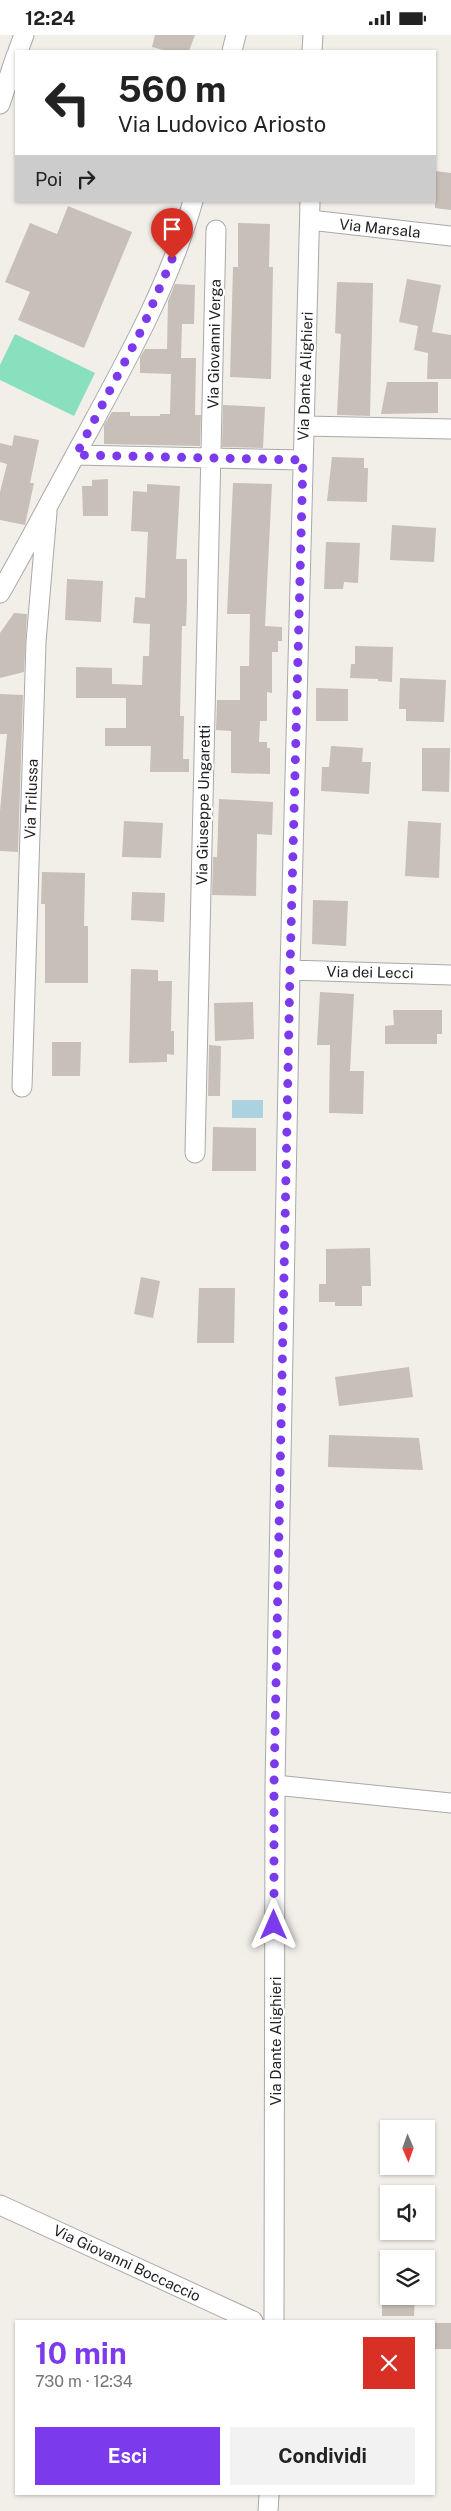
<!DOCTYPE html>
<html lang="it">
<head>
<meta charset="utf-8">
<style>
  body { margin:0; font-family:"Public Sans",sans-serif; background:#f2f2f2; color:#222; height:100vh; display:flex; flex-direction:column; font-size:19px; white-space:nowrap }
  * { box-sizing:border-box; margin:0 }
  p { font-size:16px; color:#767676 }
  .icon { flex:none; width:28px; height:28px; fill:none; stroke:currentColor; stroke-width:2; stroke-linecap:round; stroke-linejoin:round }
  .map { position:relative; flex:1; overflow:hidden }
  .panel { position:absolute; left:15px; top:2285px; width:420px; height:175px; display:flex; flex-direction:column; background:#fff; border-radius:0px; box-shadow:0 1px 4px #0004 }
  .panel>* { flex:none }
  .top-card { position:absolute; left:15px; top:15px; width:421px; height:152px; border-radius:0px; box-shadow:0 1px 4px #0004; background:#fff; color:#222; overflow:hidden }
  .needle { width:32px; rotate:178deg }
  .tools { position:absolute; left:380px; top:2085px; display:grid; gap:10px }
  .tools a { display:grid; place-items:center; width:55px; height:55px; border-radius:0px; background:#fff; box-shadow:0 1px 4px #0004; font-size:25px }
  .pin { position:absolute; display:grid; place-items:center; width:42px; height:42px; color:#fff; margin:-51px -21px; border-radius:50% 50% 50% 0; rotate:-45deg; box-shadow:0 0 5px #0007 }
  .pin .icon { rotate:45deg }
  .me { position:absolute; width:55px; margin:-28px; rotate:0deg; stroke-linejoin:round; filter:drop-shadow(0 0 4px #0008) }
  .turn { display:flex; align-items:center; gap:18px; height:105px; padding:0 20px; font-size:22px }
  .turn .icon { width:65px; height:65px; stroke-width:2.5 }
  .turn b { display:block; font-size:35px; line-height:42px }
  .then { display:flex; align-items:center; height:48px; padding:0 20px; background:#0003; gap:10px; font-size:19px }
  .round { display:grid; place-items:center; flex:none; width:52px; height:52px; border-radius:0px; background:#f2f2f2 }
  .head { display:flex; align-items:center; justify-content:space-between; height:85px; padding:0 20px }
  h1 { font-size:30px; font-weight:700; line-height:38px; color:#7c3aed }
  .action { display:flex; gap:10px; margin-top:auto; padding:10px 20px }
  .action a { flex:1; height:58px; border-radius:0px; background:#7c3aed; color:#fff; font-size:20px; font-weight:700; line-height:58px; text-align:center }
  .action a+a { background:#f2f2f2; color:#222 }
  .status { display:flex; justify-content:space-between; align-items:center; height:35px; padding:0 25px; background:#fff; direction:ltr }
  .status svg { height:14px; fill:currentColor }
  .map>svg:first-child { display:block }
  .pitch { fill:#88e0be }
  .water { fill:#aad3df }
  .building { fill:#c7bfb8 }
  .lines { fill:none; stroke-linecap:round; stroke-linejoin:round }
  .street-casing { stroke:#a9a9a9; stroke-width:21 }
  .street { stroke:#fff; stroke-width:19 }
  .route { stroke:#7c3aed; stroke-width:9; stroke-dasharray:0 16.2 }
  .labels { text-anchor:middle; dominant-baseline:central; stroke-width:4.5; stroke-linejoin:round; paint-order:stroke }
  .street-label { font-size:15px; fill:#222; stroke:#fff }
</style>
</head>
<body>
<div class="status"><b>12:24</b><svg viewBox="0 0 49 12"><path d="M0 12V9h3v3zM5 12V6h3v6zM10 12V3h3v9zM15 12V0h3v12zM26 1h20v11H26zM47 4h2v5h-2z"/></svg></div>
<div class="map">
<svg width="451" height="2476" viewBox="0 0 451 2476">
  <rect width="100%" height="100%" fill="#f2efe9"/>
  <!-- pitch -->
  <path class="pitch" d="M 15,299 L 95,338 L 74,381 L 0,345 L 0,330 Z"/>
  <!-- water -->
  <path class="water" d="M 232,1065 L 263,1065 L 263,1083 L 232,1083 Z"/>
  <!-- building -->
  <path class="building" d="M 155,0 L 195,0 L 189,16 L 167,16 L 152,12 Z
    M 435,136 L 451,138 L 451,175 L 435,173 Z
    M 68,171 L 132,197 L 84,313 L 18,285 L 30,257 L 5,247 L 30,188 L 57,199 Z
    M 238,188 L 270,189 L 269,232 L 273,232 L 271,344 L 230,342 L 233,232 L 238,232 Z
    M 407,244 L 441,250 L 432,297 L 451,300 L 451,344 L 427,344 L 428,318 L 414,315 L 418,291 L 399,287 Z
    M 337,247 L 373,248 L 370,381 L 337,380 L 341,299 L 335,298 Z
    M 175,249 L 195,250 L 194,289 L 182,289 L 181,323 L 196,323 L 195,380 L 201,380 L 200,411 L 104,409 L 104,390 L 112,377 L 130,377 L 130,381 L 160,381 L 160,379 L 170,379 L 171,339 L 140,338 L 140,322 L 145,314 L 167,314 L 168,266 Z
    M 387,347 L 438,347 L 438,378 L 381,379 Z
    M 223,370 L 265,372 L 263,413 L 222,412 Z
    M 14,400 L 39,405 L 30,448 L 34,448 L 25,490 L 0,485 L 0,457 L 7,429 L 0,427 L 0,408 L 12,411 Z
    M 332,422 L 364,423 L 364,433 L 368,433 L 367,467 L 327,466 Z
    M 108,444 L 108,481 L 83,481 L 82,451 L 92,451 L 92,445 Z
    M 233,448 L 272,449 L 265,591 L 282,592 L 282,606 L 278,606 L 278,617 L 272,617 L 272,658 L 267,657 L 267,686 L 260,686 L 259,707 L 267,707 L 267,713 L 270,713 L 270,739 L 231,738 L 231,696 L 216,695 L 217,665 L 240,665 L 240,631 L 249,631 L 250,579 L 227,579 Z
    M 147,449 L 180,451 L 176,524 L 187,524 L 187,565 L 186,591 L 182,591 L 180,681 L 184,681 L 183,724 L 189,724 L 189,737 L 150,737 L 151,711 L 105,711 L 105,693 L 126,693 L 126,663 L 76,663 L 76,632 L 112,633 L 112,649 L 142,650 L 143,621 L 149,621 L 150,589 L 133,588 L 135,562 L 145,563 L 148,497 L 131,496 L 133,456 L 147,457 Z
    M 392,490 L 436,493 L 434,527 L 390,525 Z
    M 326,507 L 360,508 L 358,548 L 344,547 L 343,554 L 324,554 Z
    M 67,544 L 103,546 L 101,587 L 65,585 Z
    M 14,578 L 27,579 L 24,637 L 0,643 L 0,598 Z
    M 355,611 L 393,612 L 392,647 L 378,646 L 378,644 L 350,643 L 351,629 L 355,629 Z
    M 400,643 L 446,645 L 444,687 L 406,686 L 406,674 L 399,674 Z
    M 316,653 L 348,654 L 348,686 L 316,686 Z
    M 0,659 L 23,660 L 18,817 L 0,816 L 0,776 L 7,699 L 0,699 Z
    M 331,711 L 363,713 L 362,727 L 371,727 L 369,759 L 321,756 L 322,732 L 329,732 Z
    M 422,713 L 450,713 L 449,757 L 422,756 Z
    M 219,764 L 273,767 L 272,800 L 257,799 L 256,861 L 212,860 L 213,822 L 217,822 Z
    M 124,786 L 163,788 L 161,823 L 122,822 Z
    M 408,786 L 441,788 L 439,843 L 405,841 Z
    M 42,837 L 85,838 L 84,891 L 88,891 L 88,948 L 45,948 L 45,869 L 41,869 Z
    M 132,857 L 165,858 L 164,887 L 131,885 Z
    M 313,865 L 348,866 L 346,911 L 312,909 Z
    M 131,934 L 158,935 L 158,946 L 172,946 L 171,996 L 174,996 L 174,1020 L 167,1019 L 167,1027 L 129,1028 Z
    M 320,957 L 354,959 L 350,1036 L 364,1036 L 363,1079 L 329,1078 L 330,1010 L 317,1010 Z
    M 253,967 L 254,1004 L 215,1006 L 214,968 Z
    M 393,975 L 442,975 L 442,999 L 437,999 L 437,1009 L 385,1009 L 385,991 L 394,990 Z
    M 52,1007 L 81,1007 L 80,1041 L 52,1041 Z
    M 209,1010 L 221,1011 L 220,1061 L 208,1061 Z
    M 213,1092 L 256,1093 L 256,1136 L 212,1136 Z
    M 370,1213 L 371,1251 L 362,1251 L 362,1271 L 335,1271 L 335,1267 L 319,1267 L 319,1249 L 326,1249 L 326,1214 Z
    M 141,1242 L 160,1246 L 153,1283 L 134,1279 Z
    M 199,1253 L 235,1253 L 234,1308 L 197,1308 Z
    M 409,1332 L 413,1362 L 339,1371 L 335,1342 Z
    M 329,1400 L 419,1403 L 423,1435 L 328,1432 Z
    M 382,2261 L 415,2261 L 414,2281 L 382,2281 Z
    M 434,2288 L 451,2288 L 451,2314 L 434,2314 Z"/>
  <g class="lines">
    <!-- street casing -->
    <g class="street-casing">
      <path id="street" d="M 18,16 L 24,0
        M 232,16 L 236,0
        M 312,16 L 313,0
        M 0,69 L 16,21
        M 310,185 L 451,201
        M 304,391 L 451,394
        M 76,420 L 303,425
        M 0,558 C 31,504 59,449 89,395 C 129,321 170,247 193,166
        M 290,935 L 451,940
        M 22,1052 L 36,607 L 47,477
        M 195,1118 L 216,195
        M 275,1750 L 451,1768
        M 0,2170 L 253,2286
        M 274,2286 L 275,1750 L 290,935 L 310,166
        M 268,2476 L 269,2459"/>
    </g>
    <!-- street -->
    <use href="#street" class="street"/>
  </g>
  <g class="lines">
    <!-- route -->
    <path class="route" d="M 172,224 L 142,294 L 76,420 L 303,425 L 290,935 L 274,1750 L 274,1890"/>
  </g>
  <g class="labels">
    <!-- street labels -->
    <g class="street-label">
      <text transform="translate(380 193) rotate(6)">Via Marsala</text>
      <text transform="translate(214 309) rotate(-89)">Via Giovanni Verga</text>
      <text transform="translate(305 341) rotate(-88)">Via Dante Alighieri</text>
      <text transform="translate(31 764) rotate(-88)">Via Trilussa</text>
      <text transform="translate(203 770) rotate(-89)">Via Giuseppe Ungaretti</text>
      <text transform="translate(370 937) rotate(1)">Via dei Lecci</text>
      <text transform="translate(275 2006) rotate(-90)">Via Dante Alighieri</text>
      <text transform="translate(127 2228) rotate(25)">Via Giovanni Boccaccio</text>
    </g>
  </g>
</svg>
<div class="tools">
<a><svg class="needle" viewBox="-14 -14 28 28"><path d="M0-13l5 13h-10z" fill="#e53935"/><path d="M0 13l5-13h-10z" fill="#767676"/></svg></a>
<a><svg class="icon" aria-label="sound" viewBox="0 0 24 24"><path d="M4 9h4l5-4v14l-5-4H4zM17 9q2 3 0 6"/></svg></a>
<a><svg class="icon" aria-label="layers" viewBox="0 0 24 24"><path d="M12 4l9 5-9 5-9-5zM3 14l9 5 9-5"/></svg></a>
</div>
<div class="pin" style="left:172px;top:224px;background:#d93025"><svg class="icon" aria-label="arrive" viewBox="0 0 24 24"><path d="M6 21V4h12l-3 4 3 4H6"/></svg></div>
<svg class="me" style="left:274px;top:1890px" viewBox="-20 -20 40 40"><path d="M0-17L14 15 0 8-14 15z" fill="#7c3aed" stroke="#fff" stroke-width="4"/></svg>
<div class="top-card">
<div class="turn"><svg class="icon" aria-label="left" viewBox="0 0 24 24"><path d="M17 20v-9H6M10 6l-5 5 5 5"/></svg><div><b>560 m</b>Via Ludovico Ariosto</div></div>
<div class="then">Poi<svg class="icon" aria-label="right" viewBox="0 0 24 24"><path d="M7 20v-9h11M14 6l5 5-5 5"/></svg></div>
</div>
<section class="panel">
<div class="head"><div><h1>10 min</h1><p>730 m · 12:34</p></div><a class="round" style="background:#d93025;color:#fff"><svg class="icon" aria-label="close" viewBox="0 0 24 24"><path d="M6 6l12 12M18 6L6 18"/></svg></a></div>
<div class="action"><a>Esci</a><a>Condividi</a></div>
</section>
</div>
</body>
</html>
